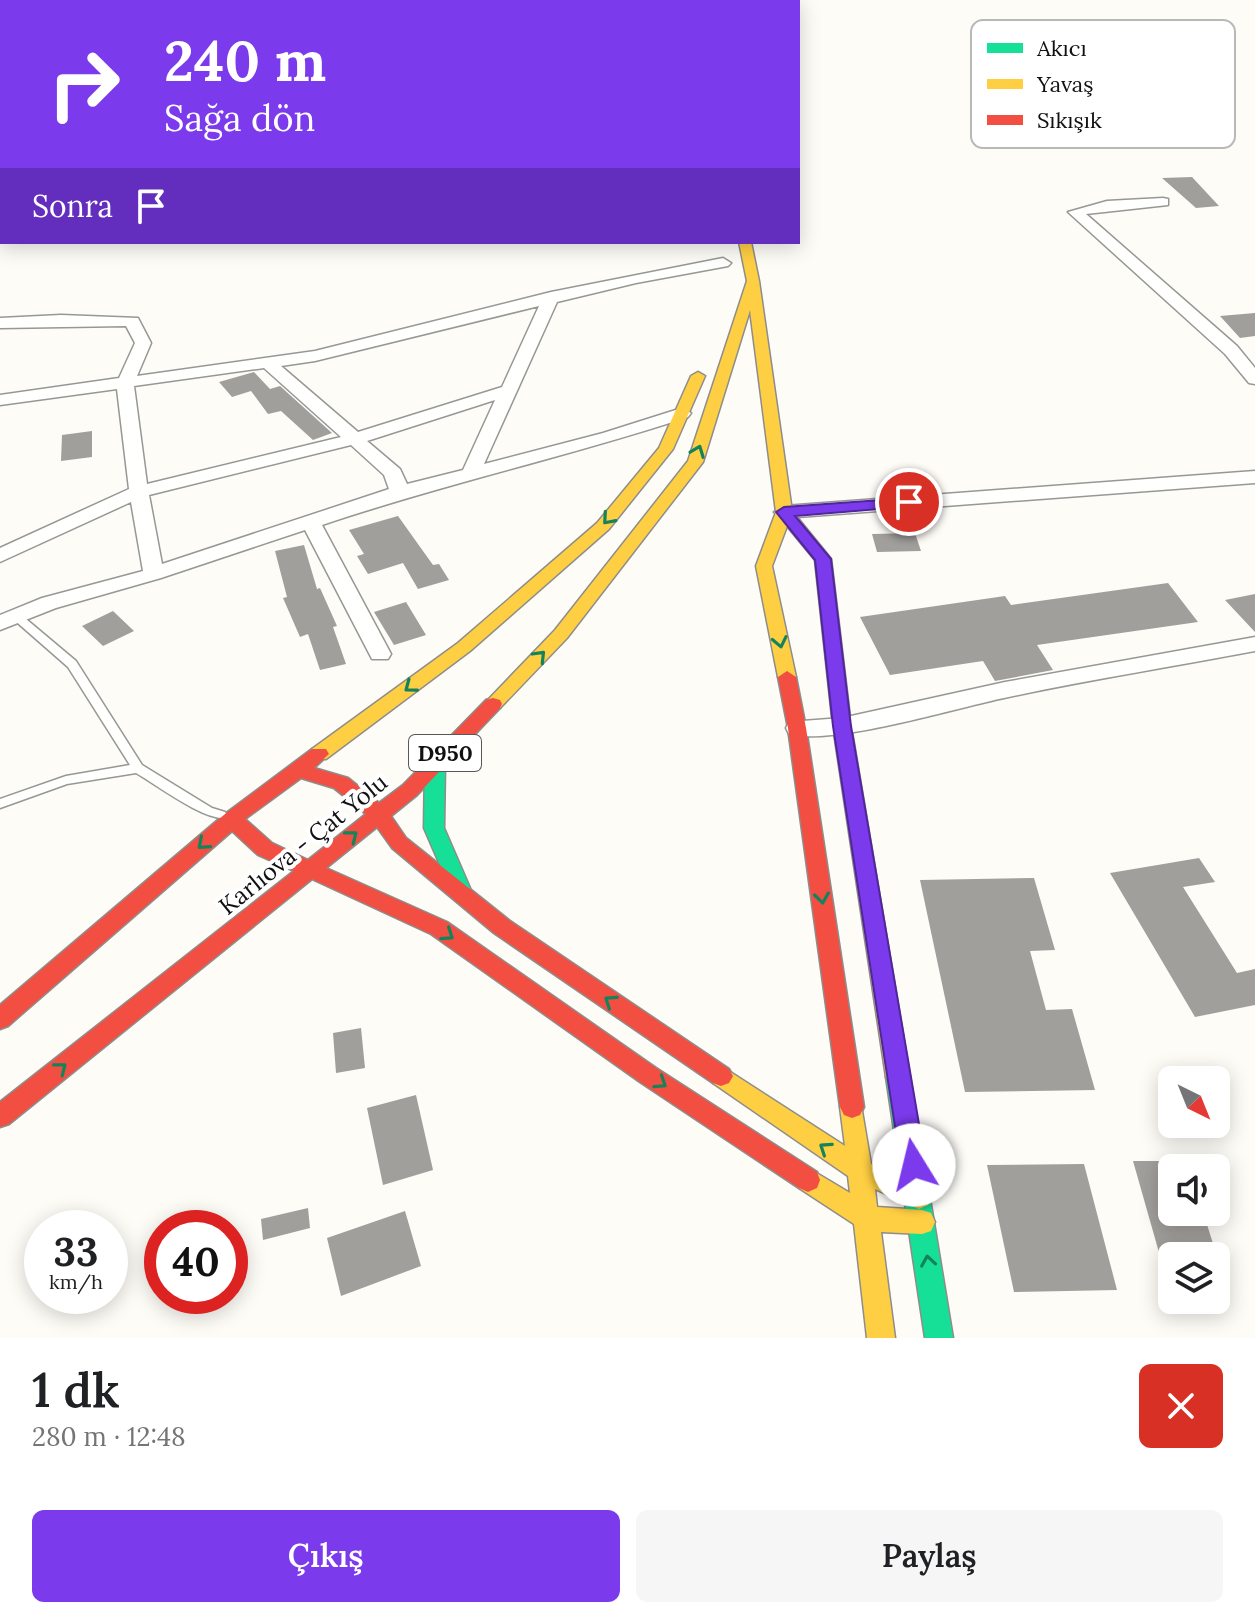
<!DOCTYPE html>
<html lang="tr">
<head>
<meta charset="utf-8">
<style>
  body { margin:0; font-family:Lora,serif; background:#f6f6f6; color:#202124; height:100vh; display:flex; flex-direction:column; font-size:30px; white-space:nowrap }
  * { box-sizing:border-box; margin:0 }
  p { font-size:26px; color:#757577 }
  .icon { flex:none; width:44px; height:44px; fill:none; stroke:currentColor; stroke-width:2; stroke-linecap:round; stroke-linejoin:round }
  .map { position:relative; height:1338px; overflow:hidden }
  .drawer { display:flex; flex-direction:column; background:#fff; flex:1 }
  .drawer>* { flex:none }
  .top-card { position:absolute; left:0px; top:0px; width:800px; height:244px; box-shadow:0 4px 20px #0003; background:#7c3aed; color:#fff; overflow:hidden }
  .needle { width:52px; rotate:137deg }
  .controls { position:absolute; left:1158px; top:1066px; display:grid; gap:16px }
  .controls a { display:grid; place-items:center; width:72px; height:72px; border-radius:12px; background:#fff; box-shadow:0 4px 20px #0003; font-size:40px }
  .speed { position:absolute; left:24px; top:1210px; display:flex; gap:16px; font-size:40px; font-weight:700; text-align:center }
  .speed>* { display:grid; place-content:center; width:104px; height:104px; border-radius:50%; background:#fff; box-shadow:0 4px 20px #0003; line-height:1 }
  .speed small { font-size:20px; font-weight:400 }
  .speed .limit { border:12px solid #d22; background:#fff; color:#111 }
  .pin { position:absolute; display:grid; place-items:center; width:68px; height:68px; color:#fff; margin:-34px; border:4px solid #fff; border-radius:50%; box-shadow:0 2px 8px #0007 }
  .me { position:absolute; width:88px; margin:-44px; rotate:351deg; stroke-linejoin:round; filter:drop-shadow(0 0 6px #0008) }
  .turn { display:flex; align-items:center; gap:28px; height:168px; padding:0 32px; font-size:36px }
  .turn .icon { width:104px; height:104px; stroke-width:2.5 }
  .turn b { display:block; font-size:56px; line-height:68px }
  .then { display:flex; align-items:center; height:76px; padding:0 32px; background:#0003; gap:16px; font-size:30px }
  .round { display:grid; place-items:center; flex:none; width:84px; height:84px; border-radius:12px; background:#f6f6f6 }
  .head { display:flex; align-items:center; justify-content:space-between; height:136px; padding:0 32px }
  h1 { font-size:48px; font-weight:600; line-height:60px }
  .primary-button { display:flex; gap:16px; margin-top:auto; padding:16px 32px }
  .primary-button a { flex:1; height:92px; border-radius:12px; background:#7c3aed; color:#fff; font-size:32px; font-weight:600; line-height:92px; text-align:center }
  .primary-button a+a { background:#f6f6f6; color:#202124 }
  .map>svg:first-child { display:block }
  .building { fill:#a19f9c }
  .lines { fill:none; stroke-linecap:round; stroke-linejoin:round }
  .lane-casing { stroke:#979795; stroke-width:3 }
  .street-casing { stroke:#979795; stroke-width:3 }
  .fast-casing { stroke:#8e8d8b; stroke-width:3 }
  .slow-casing { stroke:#8e8d8b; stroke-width:3 }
  .jam-casing { stroke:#8e8d8b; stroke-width:3 }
  .lane { fill:#fffffe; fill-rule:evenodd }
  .street { fill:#fffffe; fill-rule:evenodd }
  .fast { fill:#16e098; fill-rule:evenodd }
  .slow { fill:#ffcf43; fill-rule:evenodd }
  .jam { fill:#f24e42; fill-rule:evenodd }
  .oneway { stroke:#14835b }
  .route { fill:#7c3aed; stroke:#51269a; stroke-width:2 }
  .labels { text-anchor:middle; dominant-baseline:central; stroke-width:8; stroke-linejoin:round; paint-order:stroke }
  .shield { fill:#fff; stroke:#585858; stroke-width:2 }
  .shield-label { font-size:22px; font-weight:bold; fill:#111 }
  .street-label { font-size:24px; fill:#111; stroke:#fff }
  .key { fill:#fff; stroke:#b8b8b8; stroke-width:2 }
  .key-label { font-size:22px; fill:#111 }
</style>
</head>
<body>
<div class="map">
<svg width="1255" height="1338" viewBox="0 0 1255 1338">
  <rect width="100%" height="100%" fill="#fdfcf7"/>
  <!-- building -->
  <path class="building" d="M 1192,177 L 1219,206 L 1196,208 L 1162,178 Z
    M 1255,313 L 1255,336 L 1240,338 L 1220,316 Z
    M 254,372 L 270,389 L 280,386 L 332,433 L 313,440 L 281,411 L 268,414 L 251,391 L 232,397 L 219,382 Z
    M 92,431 L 92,457 L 61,461 L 62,435 Z
    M 398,516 L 433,565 L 439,564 L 449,580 L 418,589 L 403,563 L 368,574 L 357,556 L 364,554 L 349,530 Z
    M 915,533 L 921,551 L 877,552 L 872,534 Z
    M 304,545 L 317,589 L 320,588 L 337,626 L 333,627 L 346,664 L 320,670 L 308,634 L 300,637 L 283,598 L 287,597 L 275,551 Z
    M 1168,583 L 1198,622 L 1037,645 L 1053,670 L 995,681 L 983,661 L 890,675 L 860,617 L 1005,596 L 1011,605 Z
    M 1255,594 L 1255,632 L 1225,600 Z
    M 406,602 L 426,635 L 394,645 L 374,612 Z
    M 113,611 L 134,631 L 103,646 L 82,626 Z
    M 1199,858 L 1215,882 L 1183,887 L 1237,973 L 1255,969 L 1255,1005 L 1195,1017 L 1110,873 Z
    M 1034,878 L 1055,950 L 1030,951 L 1046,1010 L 1072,1009 L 1095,1090 L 965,1092 L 920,880 Z
    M 361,1028 L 365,1068 L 336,1073 L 333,1033 Z
    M 416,1095 L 433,1170 L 383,1185 L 367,1108 Z
    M 1133,1161 L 1172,1161 L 1172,1212 L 1203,1212 L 1217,1256 L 1160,1256 Z
    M 1084,1164 L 1117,1290 L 1014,1292 L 987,1165 Z
    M 308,1208 L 310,1228 L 263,1240 L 261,1219 Z
    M 405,1211 L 421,1266 L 341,1296 L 327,1238 Z"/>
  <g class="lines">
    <!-- lane casing -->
    <g class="lane-casing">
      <path id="lane" d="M 16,613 L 20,614 L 76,661 L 142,765 L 212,808 L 225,812 L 227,815 L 225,818 C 203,820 157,785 136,773 L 67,784 L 0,808 L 0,799 L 66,776 L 130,765 L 68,667 L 12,618 L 11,616 Z"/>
    </g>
    <!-- street casing -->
    <g class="street-casing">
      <path id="street" d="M 1163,198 L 1168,199 L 1168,205 L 1086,214 L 1237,346 L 1255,368 L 1255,384 L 1249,383 L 1225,354 L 1068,212 L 1107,201 Z
        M 723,258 L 731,263 L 728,266 L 636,283 L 557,302 L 484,464 L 603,433 L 682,408 L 691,413 L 688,417 C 567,457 443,484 322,525 L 391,654 L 388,659 L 372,659 L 305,530 L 161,578 L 56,608 L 0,630 L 0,615 L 42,598 L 143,571 L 131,502 L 0,562 L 0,548 L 129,489 L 117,389 L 0,405 L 0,395 L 119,378 L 135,343 L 126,326 L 0,328 L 0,318 L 61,315 L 138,318 L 151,343 L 137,376 L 315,351 L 551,292 ZM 539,306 L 502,387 L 358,432 L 281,366 L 315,361 ZM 264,368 L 341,437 L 147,484 L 134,386 ZM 495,400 L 463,470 L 407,484 L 400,469 L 367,441 ZM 351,445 L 384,475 L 389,489 L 162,564 L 149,495 Z
        M 1255,471 L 1255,483 L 784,518 L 774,512 L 784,506 Z
        M 1255,637 L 1255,651 C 1171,667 1087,680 1004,698 C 955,708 832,746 789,734 L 786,728 L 789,722 L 842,718 L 1005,682 Z"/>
    </g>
    <!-- fast casing -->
    <g class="fast-casing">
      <path id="fast" d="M 711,0 L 719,0 L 720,2 L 712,2 Z
        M 435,757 L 442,759 L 445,764 L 444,828 L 470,888 L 467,894 L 460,896 L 453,894 L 450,888 L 424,828 L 425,764 L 428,759 Z
        M 898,1067 L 906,1070 L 910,1077 L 953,1338 L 925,1338 L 886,1077 L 890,1070 Z"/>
    </g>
    <!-- slow casing -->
    <g class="slow-casing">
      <path id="slow" d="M 739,242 L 751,242 L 759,281 L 792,511 L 831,559 L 851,726 L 910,1077 L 906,1084 L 898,1087 L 890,1084 L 886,1077 L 833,726 L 815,560 L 787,526 L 772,566 L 796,677 L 787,683 L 778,677 L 756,566 L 776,512 L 750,310 L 703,462 L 567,638 L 500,708 L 486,708 L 484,704 L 555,630 L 688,461 L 747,281 Z
        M 698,372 L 705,376 L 673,449 L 609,529 L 470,651 L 326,759 L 312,759 L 309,754 L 312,749 L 458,643 L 597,523 L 659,448 L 691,376 Z
        M 721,1066 L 845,1146 L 840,1107 L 844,1099 L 852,1096 L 860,1099 L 871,1164 L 928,1189 L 932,1197 L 928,1205 L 919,1209 L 875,1189 L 877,1207 L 922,1210 L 931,1213 L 935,1222 L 931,1231 L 922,1234 L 881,1232 L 895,1338 L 867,1338 L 854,1224 L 799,1188 L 796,1180 L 799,1172 L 808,1168 L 850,1193 L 848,1176 L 713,1083 L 709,1076 L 713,1069 Z"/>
    </g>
    <!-- jam casing -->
    <g class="jam-casing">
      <path id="jam" d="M 787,671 L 796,677 L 806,728 L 864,1107 L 860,1115 L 852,1118 L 844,1115 L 840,1107 L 788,728 L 778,677 Z
        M 493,698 L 500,700 L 502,704 L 500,708 L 417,795 L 391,816 L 406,838 L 510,921 L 729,1069 L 733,1076 L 729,1083 L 721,1086 L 713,1083 L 494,933 L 392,848 L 377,827 L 326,868 L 447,922 L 656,1068 L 817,1172 L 820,1180 L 817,1188 L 808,1192 L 799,1188 L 640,1082 L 431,934 L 312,879 L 9,1124 L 0,1127 L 0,1102 L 294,871 L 258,855 L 232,831 L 8,1026 L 0,1029 L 0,1005 L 225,814 L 312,749 L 326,749 L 329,754 L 314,768 L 348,778 L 379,803 L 403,785 L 486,700 ZM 301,778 L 334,788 L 366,814 L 308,860 L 272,843 L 245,819 Z"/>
    </g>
    <!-- lane -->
    <use href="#lane" class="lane"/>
    <!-- street -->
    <use href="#street" class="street"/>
    <!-- fast -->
    <use href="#fast" class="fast"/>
    <!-- slow -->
    <use href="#slow" class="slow"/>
    <!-- jam -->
    <use href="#jam" class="jam"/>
  </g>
  <!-- one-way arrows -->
  <defs><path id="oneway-chevron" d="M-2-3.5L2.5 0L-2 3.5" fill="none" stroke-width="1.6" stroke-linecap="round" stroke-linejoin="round" transform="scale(2)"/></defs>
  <g class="oneway">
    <use href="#oneway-chevron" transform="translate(698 451) rotate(-69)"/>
    <use href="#oneway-chevron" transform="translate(608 519) rotate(131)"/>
    <use href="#oneway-chevron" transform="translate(780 642) rotate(78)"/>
    <use href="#oneway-chevron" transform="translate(540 656) rotate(-46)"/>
    <use href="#oneway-chevron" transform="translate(410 687) rotate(143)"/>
    <use href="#oneway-chevron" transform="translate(352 836) rotate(-38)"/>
    <use href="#oneway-chevron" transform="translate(203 844) rotate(139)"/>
    <use href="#oneway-chevron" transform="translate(822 898) rotate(82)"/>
    <use href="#oneway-chevron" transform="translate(448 935) rotate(34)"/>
    <use href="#oneway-chevron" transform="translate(610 1001) rotate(-146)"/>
    <use href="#oneway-chevron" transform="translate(61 1068) rotate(-38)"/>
    <use href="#oneway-chevron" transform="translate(661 1083) rotate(33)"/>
    <use href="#oneway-chevron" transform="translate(825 1148) rotate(-146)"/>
    <use href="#oneway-chevron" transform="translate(928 1261) rotate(-99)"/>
  </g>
  <!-- route -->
  <path class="route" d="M 909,498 L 915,499 L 915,506 L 795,516 L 831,559 L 851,726 L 926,1165 L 922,1174 L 914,1177 L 905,1174 L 901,1165 L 833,726 L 815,560 L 776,512 L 784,507 Z"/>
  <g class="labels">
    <!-- shield labels -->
    <rect class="shield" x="409" y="735" width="72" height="36" rx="6"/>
    <g class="shield-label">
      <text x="445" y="753">D950</text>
    </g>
    <!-- street labels -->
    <g class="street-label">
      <text transform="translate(303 844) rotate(-39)">Karlıova - Çat Yolu</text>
    </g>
  </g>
  <!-- legend -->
  <rect x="971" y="20" width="264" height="128" rx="12" class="key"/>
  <rect x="987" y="43" width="36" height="10" fill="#16e098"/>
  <rect x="987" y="79" width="36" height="10" fill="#ffcf43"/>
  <rect x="987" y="115" width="36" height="10" fill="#f24e42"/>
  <g class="key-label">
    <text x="1037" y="56">Akıcı</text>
    <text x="1037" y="92">Yavaş</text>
    <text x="1037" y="128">Sıkışık</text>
  </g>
</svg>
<div class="controls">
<a><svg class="needle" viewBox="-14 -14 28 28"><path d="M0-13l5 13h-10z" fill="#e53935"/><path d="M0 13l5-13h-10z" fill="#757577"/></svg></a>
<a><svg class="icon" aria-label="sound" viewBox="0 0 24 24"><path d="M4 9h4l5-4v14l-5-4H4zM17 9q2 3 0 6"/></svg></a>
<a><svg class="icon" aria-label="layers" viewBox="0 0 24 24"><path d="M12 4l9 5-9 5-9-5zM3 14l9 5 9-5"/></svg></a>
</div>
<div class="speed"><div>33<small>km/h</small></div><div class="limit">40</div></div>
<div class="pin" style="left:909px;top:502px;background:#d93025"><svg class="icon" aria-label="arrive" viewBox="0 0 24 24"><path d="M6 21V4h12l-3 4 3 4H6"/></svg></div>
<svg class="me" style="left:914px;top:1165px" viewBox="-20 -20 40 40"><circle r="19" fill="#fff"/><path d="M0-13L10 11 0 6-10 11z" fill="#7c3aed"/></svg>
<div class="top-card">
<div class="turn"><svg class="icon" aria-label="right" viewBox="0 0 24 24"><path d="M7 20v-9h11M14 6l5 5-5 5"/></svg><div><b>240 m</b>Sağa dön</div></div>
<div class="then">Sonra<svg class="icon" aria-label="arrive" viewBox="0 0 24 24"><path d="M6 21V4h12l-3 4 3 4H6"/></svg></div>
</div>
</div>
<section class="drawer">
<div class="head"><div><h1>1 dk</h1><p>280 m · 12:48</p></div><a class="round" style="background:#d93025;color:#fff"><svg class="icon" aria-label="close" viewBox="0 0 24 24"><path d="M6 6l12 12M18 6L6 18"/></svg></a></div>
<div class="primary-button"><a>Çıkış</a><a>Paylaş</a></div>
</section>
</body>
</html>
